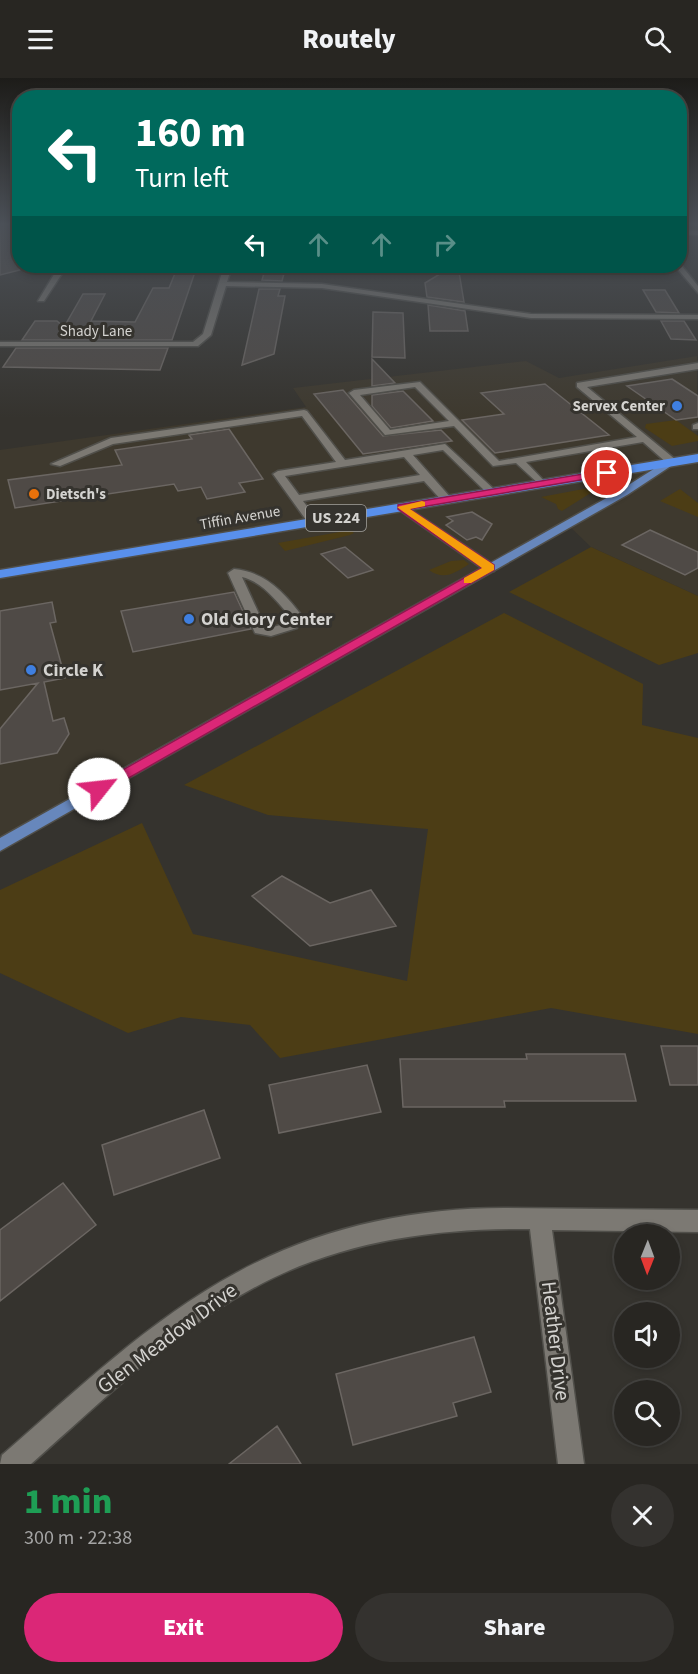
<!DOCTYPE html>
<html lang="en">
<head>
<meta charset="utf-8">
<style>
  body { margin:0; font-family:"Source Sans 3",sans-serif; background:#34322f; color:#f1f3f6; height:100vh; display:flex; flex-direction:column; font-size:22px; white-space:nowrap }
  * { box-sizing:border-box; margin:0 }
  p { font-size:20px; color:#a5a5a5 }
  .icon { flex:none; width:33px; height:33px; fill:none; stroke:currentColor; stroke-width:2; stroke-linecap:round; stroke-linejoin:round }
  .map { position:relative; height:1386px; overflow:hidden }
  .drawer { display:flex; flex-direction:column; background:#282622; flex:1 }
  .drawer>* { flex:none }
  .top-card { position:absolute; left:12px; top:12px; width:675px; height:183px; border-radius:24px; box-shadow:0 3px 9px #0003,0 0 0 2px #444340; background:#00695c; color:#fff; overflow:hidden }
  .needle { width:39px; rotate:181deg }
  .controls { position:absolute; left:614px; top:1146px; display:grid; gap:12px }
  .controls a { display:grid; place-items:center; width:66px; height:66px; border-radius:50%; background:#282622; box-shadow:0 3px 9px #0003,0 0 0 2px #444340; font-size:30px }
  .pin { position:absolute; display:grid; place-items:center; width:51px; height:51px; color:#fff; margin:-26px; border:3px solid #fff; border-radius:50%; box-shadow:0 2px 6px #0007 }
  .me { position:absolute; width:66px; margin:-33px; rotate:61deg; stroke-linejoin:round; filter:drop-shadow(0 0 4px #0008) }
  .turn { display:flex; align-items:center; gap:21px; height:126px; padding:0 24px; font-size:27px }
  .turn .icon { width:78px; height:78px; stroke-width:2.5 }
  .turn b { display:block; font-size:42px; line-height:51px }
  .lanes { display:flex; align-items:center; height:57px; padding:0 24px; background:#0003; justify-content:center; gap:30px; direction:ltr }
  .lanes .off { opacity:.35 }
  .round { display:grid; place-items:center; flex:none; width:63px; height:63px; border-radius:32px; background:#34322f }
  .head { display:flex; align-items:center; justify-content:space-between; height:102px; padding:0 24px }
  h1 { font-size:36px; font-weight:800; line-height:45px; color:#1e9e55 }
  .action { display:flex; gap:12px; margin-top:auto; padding:12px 24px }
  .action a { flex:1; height:69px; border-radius:36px; background:#db2777; color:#fff; font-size:24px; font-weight:800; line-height:69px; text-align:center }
  .action a+a { background:#34322f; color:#f1f3f6 }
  header { display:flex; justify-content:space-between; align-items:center; height:78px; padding:0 24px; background:#282622; font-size:27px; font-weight:800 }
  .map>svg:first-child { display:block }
  .built { fill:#3e392e }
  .green { fill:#4c3d15 }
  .building { fill:#4f4a46; stroke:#6b6662; stroke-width:1.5 }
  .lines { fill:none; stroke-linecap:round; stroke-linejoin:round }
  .minor-casing { stroke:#504f4a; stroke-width:3 }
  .major-casing { stroke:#504f4a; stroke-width:3 }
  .highway-casing { stroke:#504f4a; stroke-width:3 }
  .minor { fill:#7c7973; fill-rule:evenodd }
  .major { fill:#6787bc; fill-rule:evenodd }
  .highway { fill:#5990ec; fill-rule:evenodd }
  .route { fill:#db2777; stroke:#8e194d; stroke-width:1.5 }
  .slow { fill:#f59e0b }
  .shop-dot { fill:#3f7fe0; stroke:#35332e; stroke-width:2 }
  .food-dot { fill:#e8710a; stroke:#35332e; stroke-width:2 }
  .labels { text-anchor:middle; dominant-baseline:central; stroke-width:6; stroke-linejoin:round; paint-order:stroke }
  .far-street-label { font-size:15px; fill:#d4d3d0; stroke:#35332e }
  .far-poi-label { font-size:15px; font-weight:bold; fill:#d4d3d0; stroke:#35332e; text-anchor:end }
  .shield { fill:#35332e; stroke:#a4a39f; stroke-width:1.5 }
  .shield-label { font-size:16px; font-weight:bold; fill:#d4d3d0 }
  .poi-label { font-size:18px; font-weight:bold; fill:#d4d3d0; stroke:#35332e; text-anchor:start }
  .near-street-label { font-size:21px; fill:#d4d3d0; stroke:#35332e }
</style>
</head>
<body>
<header><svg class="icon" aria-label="menu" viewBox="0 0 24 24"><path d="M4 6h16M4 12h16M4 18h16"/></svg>Routely<svg class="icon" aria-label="search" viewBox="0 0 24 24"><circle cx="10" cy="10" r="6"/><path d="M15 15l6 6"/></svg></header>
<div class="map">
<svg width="698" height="1386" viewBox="0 0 698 1386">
  <rect width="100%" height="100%" fill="#35332e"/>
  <!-- built -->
  <path class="built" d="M 697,278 L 698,518 L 591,469 L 567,446 L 0,765 L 0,372 L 306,329 L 293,310 L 526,283 L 559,300 Z"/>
  <!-- green -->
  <path class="green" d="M 676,342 L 698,358 L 698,363 L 672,368 L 645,350 L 646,346 Z
    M 594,409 L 597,411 L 562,433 L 558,431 L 556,426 L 541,419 Z
    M 680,411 L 698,425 L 698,439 L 660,423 Z
    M 351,452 L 354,455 L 350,457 L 285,473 L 278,465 Z
    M 591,469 L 698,518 L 698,575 L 659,587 L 509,514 Z
    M 464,482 L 469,486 C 455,495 444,503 429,492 L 451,483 Z
    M 504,535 L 643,606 L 642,647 L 698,660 L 698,956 L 551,930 L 280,980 L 250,947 L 181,939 L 128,955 L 0,895 L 0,812 L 142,745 L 193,856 L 407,903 L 428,751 L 268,737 L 184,707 Z"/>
  <!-- building -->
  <path class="building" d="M 0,147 L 20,147 L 20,192 L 0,197 Z
    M 178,188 L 197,188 L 172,262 L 22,262 L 35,243 L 57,243 L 64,249 L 83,216 L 105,216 L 91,243 L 135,244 L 153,210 L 169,210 Z
    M 266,188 L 286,188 L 282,203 L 262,202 Z
    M 453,188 L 458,188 L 464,224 L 427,219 L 425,205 Z
    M 259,211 L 280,211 L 278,218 L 285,218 L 274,276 L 242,287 Z
    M 643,212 L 665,212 L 679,235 L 656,234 Z
    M 428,227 L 465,233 L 468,253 L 430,253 Z
    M 373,234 L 403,235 L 405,280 L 372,279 Z
    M 661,243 L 684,243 L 696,262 L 671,261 Z
    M 16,270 L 168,270 L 160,292 L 3,289 Z
    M 372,281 L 395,305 L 372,308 Z
    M 672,301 L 698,318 L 698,339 L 676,342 L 627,308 Z
    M 545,306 L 609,357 L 495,375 L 462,342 L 504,336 L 481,315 Z
    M 343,312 L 383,358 L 441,352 L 452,363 L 363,376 L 314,316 Z
    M 403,313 L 433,343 L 391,350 L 372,328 L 372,317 Z
    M 229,351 L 263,401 L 239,405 L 245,414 L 207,421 L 201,409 L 178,413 L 174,406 L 15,430 L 8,402 L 122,387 L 115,372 L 192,361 L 189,357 Z
    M 472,434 L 492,446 L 482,462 L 476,459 L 467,462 L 446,447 L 453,443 L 447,439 Z
    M 650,452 L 698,474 L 698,490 L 685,497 L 622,467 Z
    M 345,469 L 373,492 L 348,500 L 321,476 Z
    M 234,514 L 251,551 L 133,574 L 121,533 Z
    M 52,524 L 56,544 L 50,545 L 65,600 L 44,604 L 53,643 L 64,640 L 69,656 L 57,675 L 0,686 L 0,651 L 38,605 L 0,612 L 0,533 Z
    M 282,798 L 330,825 L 371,812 L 396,848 L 310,868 L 252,818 Z
    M 661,968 L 698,968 L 698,1007 L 670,1007 Z
    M 526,976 L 625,976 L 636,1023 L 504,1023 L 505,1029 L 403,1029 L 400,981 L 527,981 Z
    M 367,987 L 381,1034 L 279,1055 L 269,1007 Z
    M 204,1032 L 220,1080 L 114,1117 L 102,1067 Z
    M 63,1105 L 96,1147 L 0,1223 L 0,1152 Z
    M 474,1259 L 491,1314 L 453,1325 L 457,1338 L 353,1367 L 336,1296 Z
    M 277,1348 L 301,1386 L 229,1386 Z"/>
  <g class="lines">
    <!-- minor casing -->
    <g class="minor-casing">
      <path id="minor" d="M 680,152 L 698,153 L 698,157 L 680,156 Z
        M 681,187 L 698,208 L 698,215 L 675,188 Z
        M 59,188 L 67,188 L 44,223 L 38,223 Z
        M 224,188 L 232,188 L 227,204 L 322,206 L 531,236 L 698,237 L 698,241 L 531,240 L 322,210 L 226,208 L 211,257 L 198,268 L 0,268 L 0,264 L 193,264 L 203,256 Z
        M 698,285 L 698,291 L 587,309 L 676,382 L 676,386 L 668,386 L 643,364 L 526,384 L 546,405 L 541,408 L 516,385 L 493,388 L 454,348 L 385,357 L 349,315 L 354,312 L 420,304 L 499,383 L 637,359 L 577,309 L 577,305 ZM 415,309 L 449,343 L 390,352 L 360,317 Z
        M 304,332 L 307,333 L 345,382 L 445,366 L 497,414 L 496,416 L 488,416 L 443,372 L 413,377 L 451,420 L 451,424 L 443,424 L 424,403 L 303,423 L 319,444 L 317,446 L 309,446 L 273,396 L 278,393 L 336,384 L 302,338 L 113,366 L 60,388 L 51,386 L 111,360 ZM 404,379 L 420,397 L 299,417 L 285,398 Z
        M 698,345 L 698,351 L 693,351 L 693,347 Z
        M 402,426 L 494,487 L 494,493 L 486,493 L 398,431 L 397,429 Z
        M 234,491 C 265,494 284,514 302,538 L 297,550 L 271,558 L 255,555 L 228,495 ZM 242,499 C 263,504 276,523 290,538 L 287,545 L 270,550 L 265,549 Z
        M 504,1130 L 698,1132 L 698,1154 L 552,1152 L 584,1386 L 558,1386 L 530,1151 C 442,1150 353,1161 273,1200 C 181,1244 106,1320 31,1386 L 0,1386 L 2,1377 C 76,1313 149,1242 236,1195 C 318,1150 411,1130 504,1130 Z"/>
    </g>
    <!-- major casing -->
    <g class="major-casing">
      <path id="major" d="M 668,382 L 677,384 L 627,417 L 0,773 L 0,760 L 619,413 Z"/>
    </g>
    <!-- highway casing -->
    <g class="highway-casing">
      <path id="highway" d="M 698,376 L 698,384 L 0,500 L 0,492 Z"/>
    </g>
    <!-- minor -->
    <use href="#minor" class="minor"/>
    <!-- major -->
    <use href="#major" class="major"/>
    <!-- highway -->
    <use href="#highway" class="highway"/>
  </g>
  <!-- sky -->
  <linearGradient id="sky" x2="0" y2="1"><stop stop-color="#1d1c19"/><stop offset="0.43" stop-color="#4b5057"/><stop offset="1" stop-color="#4b5057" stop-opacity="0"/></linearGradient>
  <rect width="698" height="340" fill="url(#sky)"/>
  <!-- route -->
  <path class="route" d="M 607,392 L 612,395 L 610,397 L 410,431 L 494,487 L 494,492 L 104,714 L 94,714 L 92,711 L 94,708 L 482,490 L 398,431 L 398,427 Z"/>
  <!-- slow -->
  <path class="slow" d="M 422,423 L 425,424 L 425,428 L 410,431 L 494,487 L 494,492 L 471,505 L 464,505 L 464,500 L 482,490 L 397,429 Z"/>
  <!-- markers -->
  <g class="shop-dot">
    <circle cx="677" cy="328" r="6"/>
    <circle cx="189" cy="541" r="6"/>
    <circle cx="31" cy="592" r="6"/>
  </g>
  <circle class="food-dot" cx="34" cy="416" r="6"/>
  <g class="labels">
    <!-- far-street labels -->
    <g class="far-street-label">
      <text x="96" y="253">Shady Lane</text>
      <text transform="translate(240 440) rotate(-10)">Tiffin Avenue</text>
    </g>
    <!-- far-poi labels -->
    <g class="far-poi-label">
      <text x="665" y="328">Servex Center</text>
      <text x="46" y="416" text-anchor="start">Dietsch's</text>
    </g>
    <!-- shield labels -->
    <rect class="shield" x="306" y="427" width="60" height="26" rx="4.5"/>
    <g class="shield-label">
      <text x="336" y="440">US 224</text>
    </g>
    <!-- poi labels -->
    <g class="poi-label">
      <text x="201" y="541">Old Glory Center</text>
      <text x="43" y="592">Circle K</text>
    </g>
    <!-- near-street labels -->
    <g class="near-street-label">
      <text transform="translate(167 1260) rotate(-37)">Glen Meadow Drive</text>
      <text transform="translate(556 1263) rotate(83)">Heather Drive</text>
    </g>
  </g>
</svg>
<div class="controls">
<a><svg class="needle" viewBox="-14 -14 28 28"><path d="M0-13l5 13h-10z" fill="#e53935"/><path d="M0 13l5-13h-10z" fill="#a5a5a5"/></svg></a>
<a><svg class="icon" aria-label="sound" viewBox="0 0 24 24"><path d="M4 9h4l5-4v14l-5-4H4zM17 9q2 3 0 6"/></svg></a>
<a><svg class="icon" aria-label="search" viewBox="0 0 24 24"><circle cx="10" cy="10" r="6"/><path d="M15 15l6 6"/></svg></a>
</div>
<div class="pin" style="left:607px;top:395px;background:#d93025"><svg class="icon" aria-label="arrive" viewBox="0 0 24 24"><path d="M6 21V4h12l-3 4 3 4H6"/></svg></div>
<svg class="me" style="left:99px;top:711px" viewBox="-20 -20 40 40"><circle r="19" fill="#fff"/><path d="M0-13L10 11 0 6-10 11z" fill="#db2777"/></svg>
<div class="top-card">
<div class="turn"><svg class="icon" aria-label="left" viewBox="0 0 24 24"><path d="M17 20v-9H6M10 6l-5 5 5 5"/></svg><div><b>160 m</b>Turn left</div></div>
<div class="lanes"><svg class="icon" aria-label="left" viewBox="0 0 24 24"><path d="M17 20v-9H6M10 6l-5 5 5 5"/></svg><svg class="icon off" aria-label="ahead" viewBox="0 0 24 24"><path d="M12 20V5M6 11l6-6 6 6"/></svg><svg class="icon off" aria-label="ahead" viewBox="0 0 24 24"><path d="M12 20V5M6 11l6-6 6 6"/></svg><svg class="icon off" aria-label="right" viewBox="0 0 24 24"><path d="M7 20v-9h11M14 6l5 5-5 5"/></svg></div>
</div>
</div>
<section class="drawer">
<div class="head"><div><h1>1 min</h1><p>300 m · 22:38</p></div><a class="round"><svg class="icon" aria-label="close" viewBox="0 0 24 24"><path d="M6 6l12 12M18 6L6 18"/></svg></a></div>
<div class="action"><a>Exit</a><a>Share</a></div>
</section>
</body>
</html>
